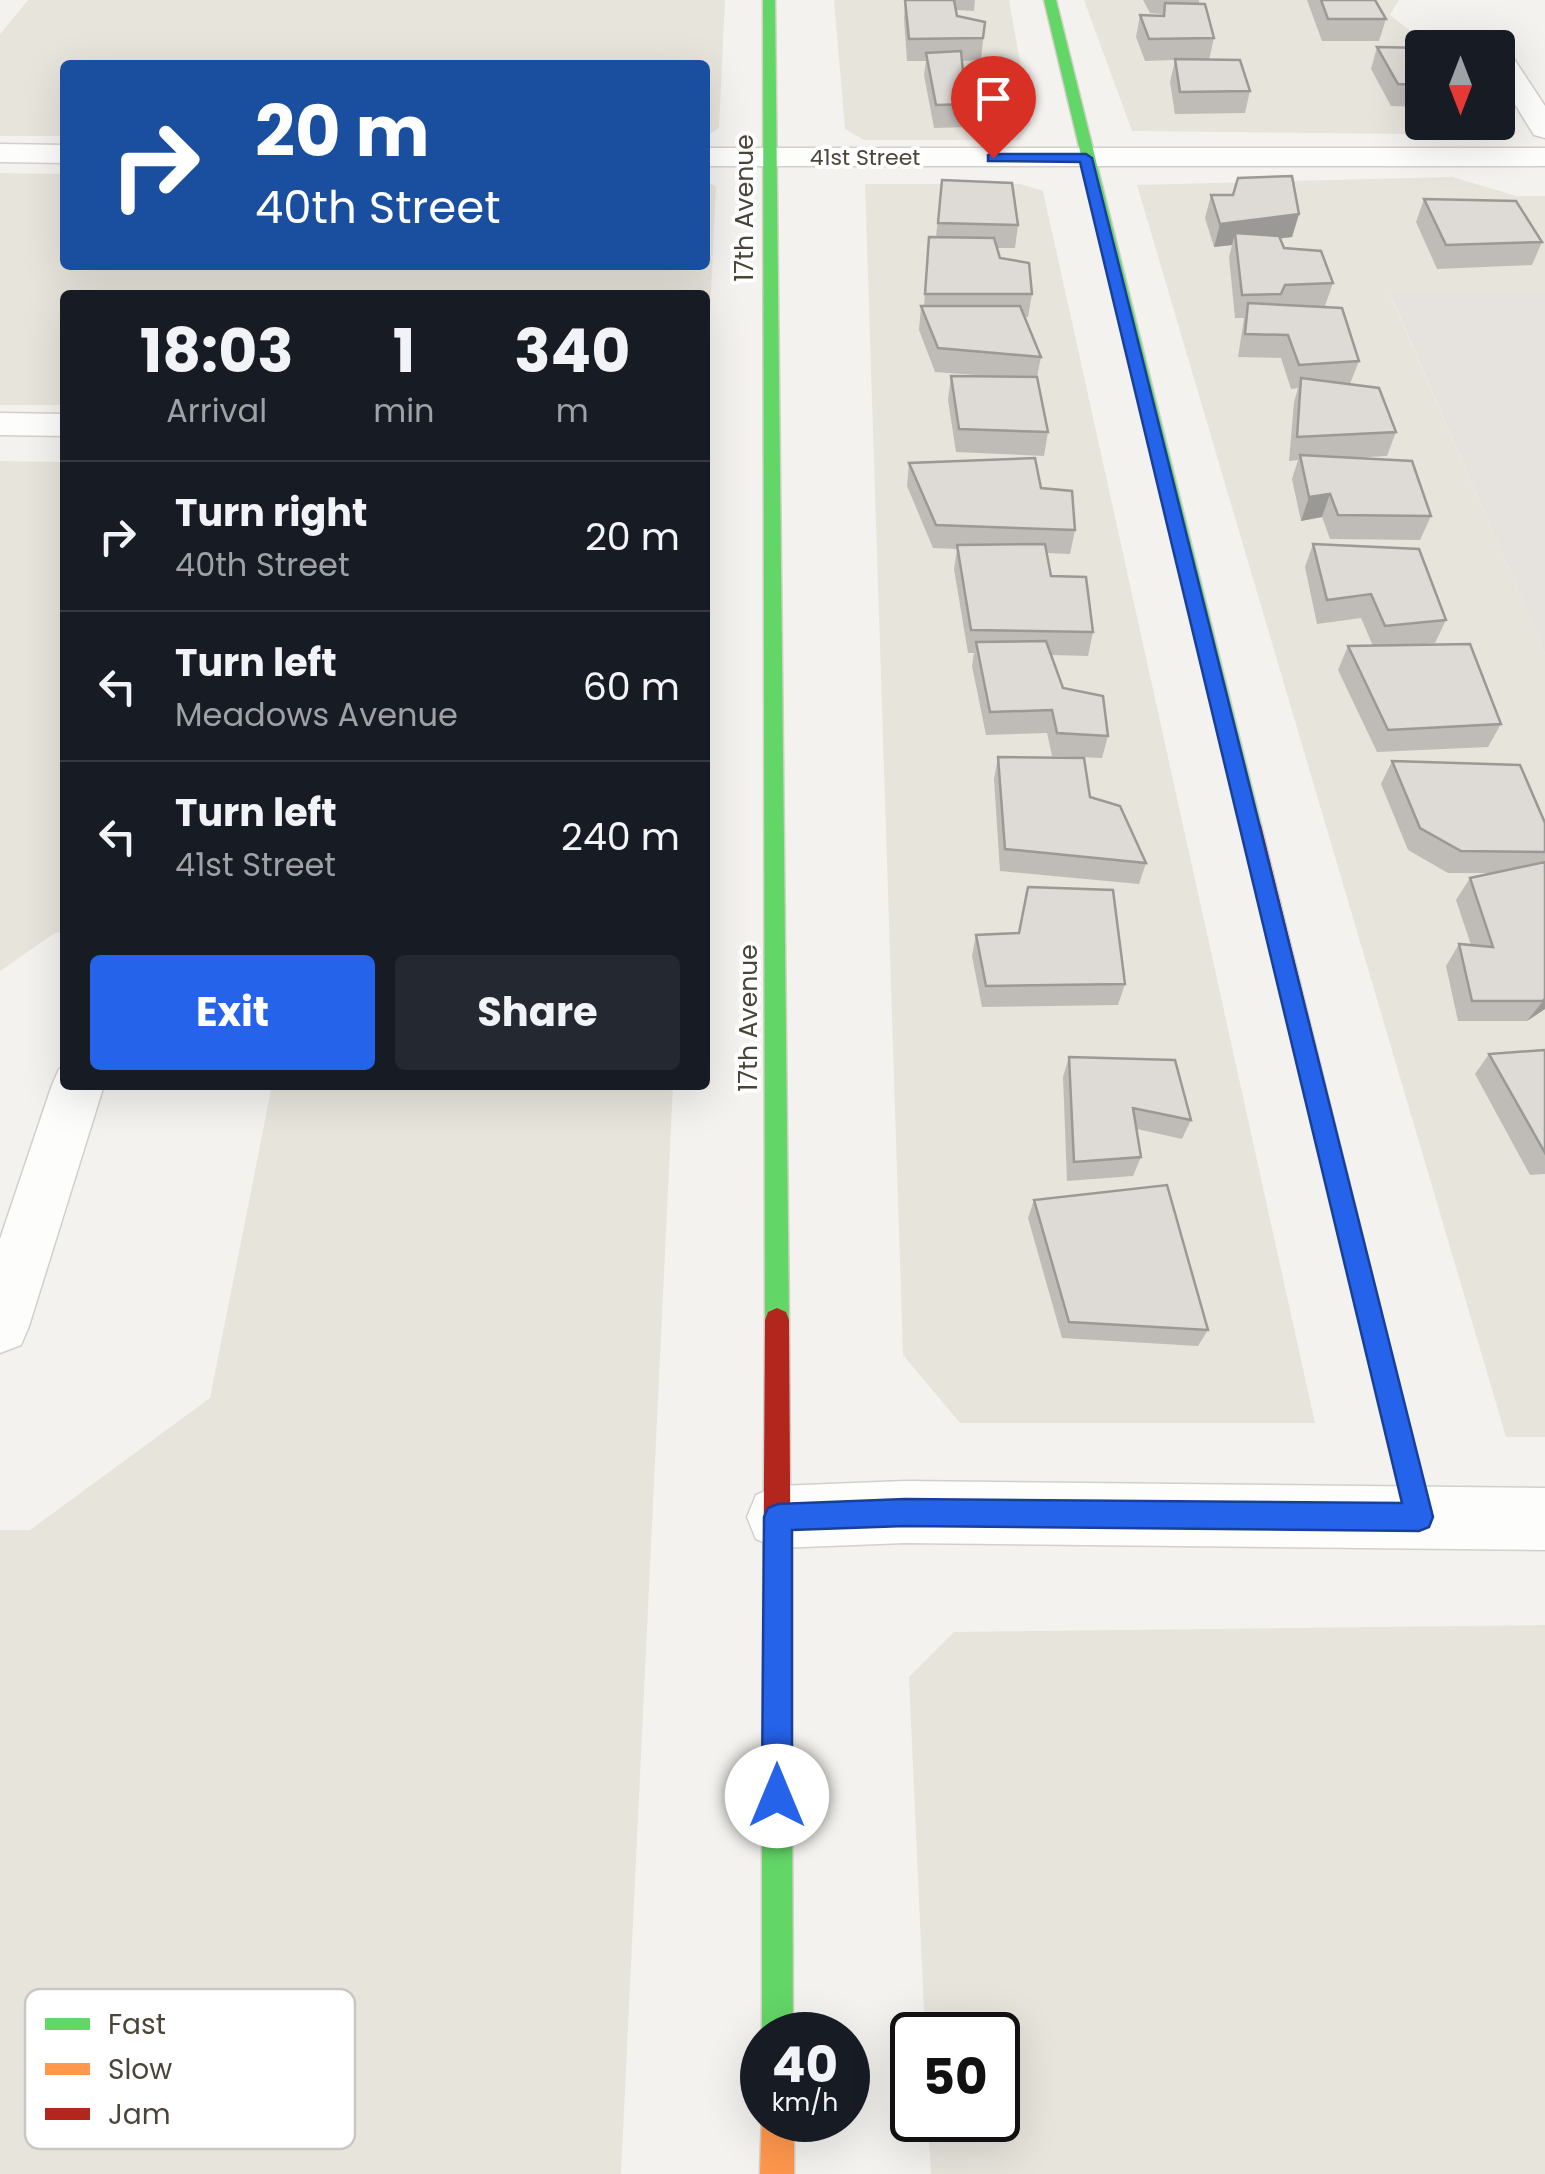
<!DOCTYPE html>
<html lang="en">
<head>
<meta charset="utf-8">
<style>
  body { margin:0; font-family:Poppins,sans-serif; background:#242831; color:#f1f3f6; height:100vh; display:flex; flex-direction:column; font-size:38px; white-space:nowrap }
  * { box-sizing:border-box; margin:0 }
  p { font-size:32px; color:#9ea1a6 }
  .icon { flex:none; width:55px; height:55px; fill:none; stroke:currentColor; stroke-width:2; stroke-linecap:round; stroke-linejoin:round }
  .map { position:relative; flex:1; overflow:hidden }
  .details { position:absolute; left:60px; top:290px; width:650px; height:800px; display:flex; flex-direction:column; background:#171b24; border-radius:10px; box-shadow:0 10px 40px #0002 }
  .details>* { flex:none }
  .banner { position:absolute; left:60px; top:60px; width:650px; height:210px; border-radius:10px; box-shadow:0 10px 40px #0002; background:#1a4fa0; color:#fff; overflow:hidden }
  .needle { width:65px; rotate:180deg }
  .controls { position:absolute; left:1405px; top:30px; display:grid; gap:20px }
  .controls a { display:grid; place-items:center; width:110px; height:110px; border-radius:10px; background:#171b24; box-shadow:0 10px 40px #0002; font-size:50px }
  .speed { position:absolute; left:740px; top:2012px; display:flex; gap:20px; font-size:50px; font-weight:700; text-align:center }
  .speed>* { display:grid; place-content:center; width:130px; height:130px; border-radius:50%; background:#171b24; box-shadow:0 10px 40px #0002; line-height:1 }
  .speed small { font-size:25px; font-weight:400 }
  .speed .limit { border:5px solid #111; border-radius:15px; background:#fff; color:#111 }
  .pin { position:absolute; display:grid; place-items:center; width:85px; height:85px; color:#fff; margin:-102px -42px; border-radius:50% 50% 50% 0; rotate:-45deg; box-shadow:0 0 10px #0007 }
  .pin .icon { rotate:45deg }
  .me { position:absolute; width:110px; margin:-55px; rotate:0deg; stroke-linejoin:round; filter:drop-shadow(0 0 8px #0008) }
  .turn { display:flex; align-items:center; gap:35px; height:210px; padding:0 30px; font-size:45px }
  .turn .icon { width:130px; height:130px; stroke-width:2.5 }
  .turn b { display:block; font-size:70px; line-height:85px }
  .eta { display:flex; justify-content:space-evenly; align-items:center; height:170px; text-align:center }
  .eta b { font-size:60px; font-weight:700; line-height:70px }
  .primary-button { display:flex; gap:20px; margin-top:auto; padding:20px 30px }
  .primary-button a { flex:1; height:115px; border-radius:10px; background:#2563eb; color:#fff; font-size:40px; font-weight:700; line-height:115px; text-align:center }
  .primary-button a+a { background:#242831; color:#f1f3f6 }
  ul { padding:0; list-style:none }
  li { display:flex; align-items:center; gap:30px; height:150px; padding:0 30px; border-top:2px solid #363941 }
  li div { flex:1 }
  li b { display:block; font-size:38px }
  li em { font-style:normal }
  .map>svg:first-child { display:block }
  .residential { fill:#e7e4dc }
  .industrial { fill:#e6e2de }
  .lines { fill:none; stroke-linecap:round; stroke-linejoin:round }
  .street-casing { stroke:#d2d0cb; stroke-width:3 }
  .fast-casing { stroke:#d3cfc5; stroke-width:3 }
  .slow-casing { stroke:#d3cfc5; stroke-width:3 }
  .jam-casing { stroke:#d3cfc5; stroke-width:3 }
  .street { fill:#fdfdfc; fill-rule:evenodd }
  .fast { fill:#63d668; fill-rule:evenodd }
  .slow { fill:#ff974d; fill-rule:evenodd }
  .jam { fill:#b3261e; fill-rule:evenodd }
  .wall { fill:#bfbcb8 }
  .shaded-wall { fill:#9b9996 }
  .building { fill:#dedbd6; stroke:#9b9996; stroke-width:2.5 }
  .route { fill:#2563eb; stroke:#184099; stroke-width:2.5 }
  .labels { text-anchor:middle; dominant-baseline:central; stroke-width:8; stroke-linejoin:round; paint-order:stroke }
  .far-street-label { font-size:22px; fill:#4b4439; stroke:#fff }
  .street-label { font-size:25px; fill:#4b4439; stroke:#fff }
  .key { fill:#fff; stroke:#c9c7c4; stroke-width:2.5 }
  .key-label { font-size:28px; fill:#4b4439 }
</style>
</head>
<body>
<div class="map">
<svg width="1545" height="2174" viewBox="0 0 1545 2174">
  <rect width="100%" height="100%" fill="#f4f2ee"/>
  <!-- residential -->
  <path class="residential" d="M 28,0 L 725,0 L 719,128 L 705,137 L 705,65 L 65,65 L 65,136 L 0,136 L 0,34 Z
    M 834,0 L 1009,0 L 1031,124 L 1019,140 L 864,140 L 845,129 Z
    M 1084,0 L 1399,0 L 1390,15 L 1425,42 L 1442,47 L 1422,48 L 1422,122 L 1498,120 L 1505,135 L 1132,131 Z
    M 0,173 L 65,174 L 65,265 L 705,265 L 705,180 L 716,187 L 705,420 L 705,295 L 65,295 L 65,405 L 0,405 Z
    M 1452,177 L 1517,196 L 1545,196 L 1545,292 L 1389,292 L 1545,654 L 1545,1437 L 1506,1437 L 1137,185 Z
    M 865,184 L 1020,184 L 1043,191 L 1315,1423 L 960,1423 L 903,1355 Z
    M 0,461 L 65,462 L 65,932 L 55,933 L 0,971 Z
    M 272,1085 L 673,1085 L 621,2174 L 0,2174 L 0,1530 L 30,1530 L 210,1398 Z
    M 1545,1625 L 1545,2174 L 931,2174 L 928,2120 L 998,2120 L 998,2035 L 925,2035 L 909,1677 L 954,1632 Z"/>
  <!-- industrial -->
  <path class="industrial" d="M 1389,291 L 1545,292 L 1545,654 Z"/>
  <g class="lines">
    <!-- street casing -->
    <g class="street-casing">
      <path id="street" d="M 1498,48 L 1508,50 L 1545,106 L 1545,138 L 1534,135 L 1498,77 Z
        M 0,144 L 65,145 L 65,163 L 0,162 Z
        M 705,148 L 1545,148 L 1545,166 L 705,166 Z
        M 0,413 L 65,414 L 65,436 L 0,435 Z
        M 65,1068 L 65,1085 L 104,1085 L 29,1326 L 21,1345 L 0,1353 L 0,1239 L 52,1085 L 59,1069 Z
        M 905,1481 L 1545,1488 L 1545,1550 L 905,1543 L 778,1548 L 756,1539 L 747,1517 L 756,1495 L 778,1486 Z"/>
    </g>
    <!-- fast casing -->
    <g class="fast-casing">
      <path id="fast" d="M 763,0 L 775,0 L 789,1320 L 786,1328 L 777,1332 L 768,1328 L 765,1320 Z
        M 1044,0 L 1056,0 L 1261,825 L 1251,832 L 1241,825 Z
        M 1365,1284 L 1374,1287 L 1377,1295 L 1432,1517 L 1429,1527 L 1419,1530 L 1409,1527 L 1406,1517 L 1353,1295 L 1356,1287 Z
        M 777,1778 L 787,1783 L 792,1793 L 793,2035 L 762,2035 L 762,2039 L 762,1793 L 767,1783 Z"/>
    </g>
    <!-- slow casing -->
    <g class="slow-casing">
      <path id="slow" d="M 762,2115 L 762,2120 L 794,2120 L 794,2174 L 760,2174 Z"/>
    </g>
    <!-- jam casing -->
    <g class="jam-casing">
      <path id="jam" d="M 1251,818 L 1261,825 L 1377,1295 L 1374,1303 L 1365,1306 L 1356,1303 L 1353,1295 L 1241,825 Z
        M 777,1308 L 786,1312 L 789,1320 L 792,1793 L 787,1803 L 777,1808 L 767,1803 L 762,1793 L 765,1320 L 768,1312 Z"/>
    </g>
    <!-- street -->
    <use href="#street" class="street"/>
    <!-- fast -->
    <use href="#fast" class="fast"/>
    <!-- slow -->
    <use href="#slow" class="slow"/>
    <!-- jam -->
    <use href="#jam" class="jam"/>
  </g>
  <!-- wall -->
  <path class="wall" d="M 905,0 L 975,0 L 974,11 L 956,10 L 957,16 L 985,22 L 981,60 L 962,61 L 964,82 L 1006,103 L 1003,126 L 934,128 L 924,75 L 926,61 L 907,61 L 904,19 Z
    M 1143,0 L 1199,0 L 1199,4 L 1214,38 L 1209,60 L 1250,91 L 1245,113 L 1175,114 L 1170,82 L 1175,60 L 1145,61 L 1136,37 L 1140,15 L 1162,16 L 1162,14 L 1150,13 Z
    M 1307,0 L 1375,0 L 1386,19 L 1379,41 L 1322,41 Z
    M 1377,47 L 1422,48 L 1422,107 L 1391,106 L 1371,69 Z
    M 942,180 L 1018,225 L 1015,248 L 997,248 L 1000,258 L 1032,294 L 1028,317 L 1025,317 L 1041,357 L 1037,377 L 1048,432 L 1044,456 L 956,452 L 948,400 L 951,376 L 990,376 L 935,372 L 919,330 L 921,306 L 924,306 L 929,237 L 936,237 Z
    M 1211,195 L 1299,214 L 1292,237 L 1280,238 L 1284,248 L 1333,283 L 1325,306 L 1314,307 L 1359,361 L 1350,384 L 1396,432 L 1387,456 L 1350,458 L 1431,516 L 1420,540 L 1330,539 L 1322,517 L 1301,521 L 1292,479 L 1298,460 L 1289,461 L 1294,402 L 1298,388 L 1291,389 L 1281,358 L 1238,357 L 1244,318 L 1235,318 L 1229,257 L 1232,245 L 1214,247 L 1205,218 Z
    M 1424,199 L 1542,242 L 1532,265 L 1437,269 L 1416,222 Z
    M 909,463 L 1041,488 L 1075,530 L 1070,554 L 1047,553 L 1051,576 L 1093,632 L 1088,656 L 1051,655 L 1063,688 L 1108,736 L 1102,758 L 1052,756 L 1047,733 L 986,735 L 972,666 L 974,653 L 968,653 L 954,569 L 957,549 L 933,548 L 907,486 Z
    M 1313,544 L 1446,620 L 1435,643 L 1415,645 L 1501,724 L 1488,747 L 1377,752 L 1338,670 L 1348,646 L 1373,646 L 1361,618 L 1317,624 L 1305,567 Z
    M 998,757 L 1090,797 L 1146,863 L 1139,884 L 1000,871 L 994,779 Z
    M 1392,761 L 1545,823 L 1545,1009 L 1527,1021 L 1458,1021 L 1446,966 L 1459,944 L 1471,945 L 1456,900 L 1470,878 L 1493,873 L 1448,873 L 1408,850 L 1381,784 Z
    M 1028,887 L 1125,984 L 1118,1005 L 982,1007 L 972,956 L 976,935 L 1019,933 Z
    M 1545,1050 L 1545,1174 L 1530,1175 L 1475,1074 L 1489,1054 Z
    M 1069,1057 L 1191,1120 L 1182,1139 L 1137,1129 L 1141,1157 L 1133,1176 L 1067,1181 L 1063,1077 Z
    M 1034,1200 L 1208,1330 L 1198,1346 L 1062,1338 L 1028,1218 Z"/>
  <!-- shaded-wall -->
  <path class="shaded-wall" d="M 1299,214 L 1292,237 L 1237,244 L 1235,233 L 1232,245 L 1214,247 L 1220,224 Z
    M 1330,494 L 1322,517 L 1301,521 L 1309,497 Z
    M 1545,999 L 1545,1009 L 1527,1021 L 1543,1001 Z"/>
  <!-- building -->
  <path class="building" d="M 905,0 L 954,0 L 957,16 L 985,22 L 983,38 L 909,39 Z
    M 1321,0 L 1375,0 L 1386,19 L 1328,19 Z
    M 1165,3 L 1205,4 L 1214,38 L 1149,39 L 1140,15 L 1164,16 Z
    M 1377,47 L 1424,48 L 1422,48 L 1422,85 L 1398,84 Z
    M 961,51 L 964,82 L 1001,86 L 1006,103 L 936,105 L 926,53 Z
    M 1175,59 L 1240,60 L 1250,91 L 1180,92 Z
    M 1292,176 L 1299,214 L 1220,224 L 1211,195 L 1233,195 L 1238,178 Z
    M 942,180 L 1012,183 L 1018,225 L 938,223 Z
    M 1424,199 L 1516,201 L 1542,242 L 1446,245 Z
    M 1235,233 L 1279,236 L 1284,248 L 1321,251 L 1333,283 L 1285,285 L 1281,294 L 1242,295 Z
    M 929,237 L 994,238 L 1000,258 L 1029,263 L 1032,294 L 925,294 Z
    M 1248,303 L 1342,308 L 1359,361 L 1299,365 L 1288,335 L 1245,334 Z
    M 921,306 L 1020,306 L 1041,357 L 938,348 Z
    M 951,376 L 1037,377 L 1048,432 L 959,429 Z
    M 1301,378 L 1379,388 L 1396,432 L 1297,437 Z
    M 1300,455 L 1412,461 L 1431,516 L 1338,515 L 1330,494 L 1309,497 Z
    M 1035,458 L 1041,488 L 1072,491 L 1075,530 L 936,525 L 909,463 Z
    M 1045,544 L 1051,576 L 1086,577 L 1093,632 L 971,630 L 957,545 Z
    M 1313,544 L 1419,549 L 1446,620 L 1385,626 L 1371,594 L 1327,600 Z
    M 1046,641 L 1063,688 L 1103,696 L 1108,736 L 1057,733 L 1052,710 L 990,712 L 976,642 Z
    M 1470,644 L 1501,724 L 1388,730 L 1348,646 Z
    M 998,757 L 1084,758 L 1090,797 L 1120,806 L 1146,863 L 1005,849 Z
    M 1392,761 L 1520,765 L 1545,823 L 1545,852 L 1461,851 L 1420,828 Z
    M 1545,862 L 1545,999 L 1543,1001 L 1472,1001 L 1459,944 L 1493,947 L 1470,878 Z
    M 1028,887 L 1113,890 L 1125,984 L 986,986 L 976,935 L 1019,933 Z
    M 1545,1050 L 1545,1153 L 1489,1054 Z
    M 1069,1057 L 1175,1060 L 1191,1120 L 1133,1108 L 1141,1157 L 1074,1162 Z
    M 1167,1185 L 1208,1330 L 1069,1322 L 1034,1200 Z"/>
  <!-- route -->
  <path class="route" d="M 993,154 L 1086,154 L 1092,158 L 1433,1517 L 1429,1527 L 1419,1531 L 905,1526 L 792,1530 L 792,1796 L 788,1807 L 777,1811 L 767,1807 L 762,1796 L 764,1517 L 768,1508 L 778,1504 L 905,1499 L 1402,1503 L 1080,162 L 988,161 L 988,155 Z"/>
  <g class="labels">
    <!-- far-street labels -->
    <g class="far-street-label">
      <text x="865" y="157">41st Street</text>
    </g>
    <!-- street labels -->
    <g class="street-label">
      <text transform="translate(744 208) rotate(-90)">17th Avenue</text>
      <text transform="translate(748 1018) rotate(-90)">17th Avenue</text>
    </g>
  </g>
  <!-- legend -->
  <rect x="25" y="1989" width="330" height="160" rx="15" class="key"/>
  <rect x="45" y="2018" width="45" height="12" fill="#63d668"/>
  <rect x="45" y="2063" width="45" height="12" fill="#ff974d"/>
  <rect x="45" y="2108" width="45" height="12" fill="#b3261e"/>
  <g class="key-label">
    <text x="108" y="2034">Fast</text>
    <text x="108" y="2079">Slow</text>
    <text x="108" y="2124">Jam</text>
  </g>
</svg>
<div class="controls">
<a><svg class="needle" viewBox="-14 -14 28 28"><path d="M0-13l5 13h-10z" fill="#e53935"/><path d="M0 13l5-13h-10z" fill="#9ea1a6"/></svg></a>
</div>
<div class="speed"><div>40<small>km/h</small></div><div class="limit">50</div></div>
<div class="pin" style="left:993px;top:158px;background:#d93025"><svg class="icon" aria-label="arrive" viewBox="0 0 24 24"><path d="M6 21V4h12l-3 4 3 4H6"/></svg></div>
<svg class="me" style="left:777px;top:1796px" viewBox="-20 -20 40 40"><circle r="19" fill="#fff"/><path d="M0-13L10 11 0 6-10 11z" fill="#2563eb"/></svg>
<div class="banner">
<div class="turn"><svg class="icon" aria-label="right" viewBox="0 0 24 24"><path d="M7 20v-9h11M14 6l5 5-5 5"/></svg><div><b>20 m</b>40th Street</div></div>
</div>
<section class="details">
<div class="eta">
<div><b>18:03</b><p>Arrival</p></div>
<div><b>1</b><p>min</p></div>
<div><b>340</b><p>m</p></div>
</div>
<ul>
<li><svg class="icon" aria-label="right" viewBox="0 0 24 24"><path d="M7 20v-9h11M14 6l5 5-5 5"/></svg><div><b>Turn right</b><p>40th Street</p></div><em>20 m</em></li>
<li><svg class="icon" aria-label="left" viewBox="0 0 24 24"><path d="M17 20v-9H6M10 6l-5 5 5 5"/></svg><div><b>Turn left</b><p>Meadows Avenue</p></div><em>60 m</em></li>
<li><svg class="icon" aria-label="left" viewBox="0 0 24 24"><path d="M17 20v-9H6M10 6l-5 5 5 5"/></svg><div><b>Turn left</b><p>41st Street</p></div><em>240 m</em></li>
</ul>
<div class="primary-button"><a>Exit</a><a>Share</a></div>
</section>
</div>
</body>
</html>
